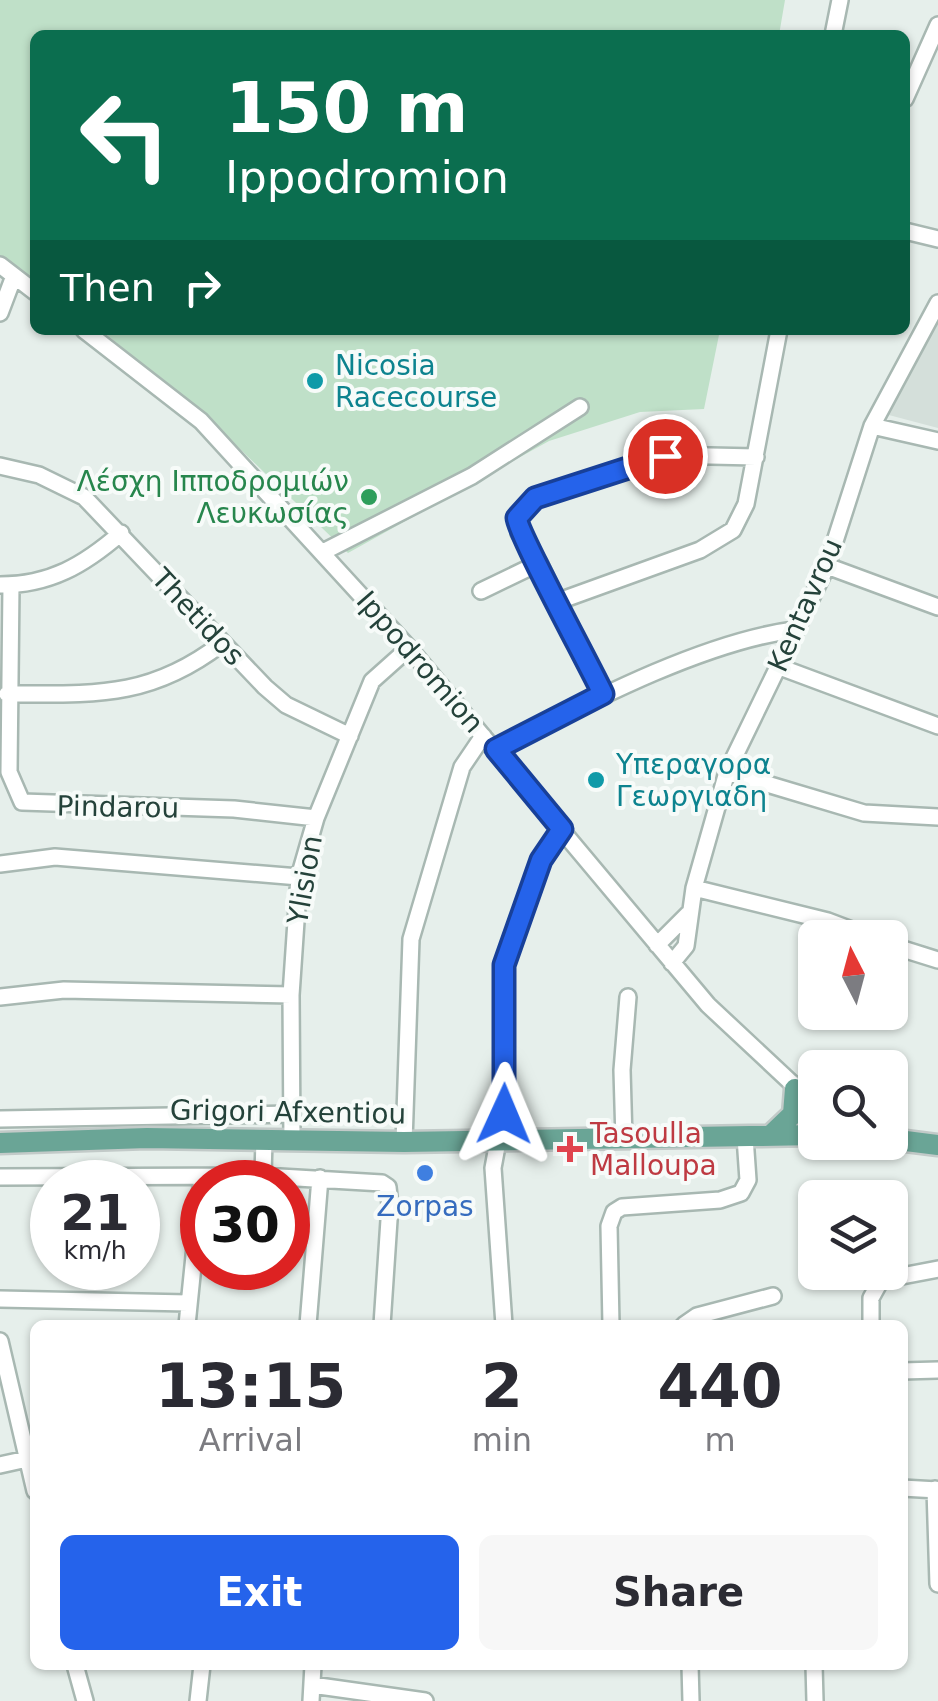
<!DOCTYPE html>
<html lang="en">
<head>
<meta charset="utf-8">
<style>
  body { margin:0; font-family:"DejaVu Sans",sans-serif; background:#f7f7f7; color:#2b2b33; height:100vh; display:flex; flex-direction:column; font-size:38px; white-space:nowrap }
  * { box-sizing:border-box; margin:0 }
  p { font-size:32px; color:#7c7c81 }
  .icon { flex:none; width:55px; height:55px; fill:none; stroke:currentColor; stroke-width:2; stroke-linecap:round; stroke-linejoin:round }
  .map { position:relative; flex:1; overflow:hidden }
  .sheet { position:absolute; left:30px; top:1320px; width:878px; height:350px; display:flex; flex-direction:column; background:#fff; border-radius:15px; box-shadow:0 2px 8px #0004 }
  .sheet>* { flex:none }
  .guide { position:absolute; left:30px; top:30px; width:880px; height:305px; border-radius:15px; box-shadow:0 2px 8px #0004; background:#0b6e4f; color:#fff; overflow:hidden }
  .needle { width:65px; rotate:354deg }
  .buttons { position:absolute; left:798px; top:920px; display:grid; gap:20px }
  .buttons a { display:grid; place-items:center; width:110px; height:110px; border-radius:15px; background:#fff; box-shadow:0 2px 8px #0004; font-size:50px }
  .speed { position:absolute; left:30px; top:1160px; display:flex; gap:20px; font-size:50px; font-weight:700; text-align:center }
  .speed>* { display:grid; place-content:center; width:130px; height:130px; border-radius:50%; background:#fff; box-shadow:0 2px 8px #0004; line-height:1 }
  .speed small { font-size:25px; font-weight:400 }
  .speed .limit { border:15px solid #d22; background:#fff; color:#111 }
  .pin { position:absolute; display:grid; place-items:center; width:85px; height:85px; color:#fff; margin:-42px; border:5px solid #fff; border-radius:50%; box-shadow:0 2px 10px #0007 }
  .me { position:absolute; width:110px; margin:-55px; rotate:1deg; stroke-linejoin:round; filter:drop-shadow(0 0 8px #0008) }
  .turn { display:flex; align-items:center; gap:35px; height:210px; padding:0 30px; font-size:45px }
  .turn .icon { width:130px; height:130px; stroke-width:2.5 }
  .turn b { display:block; font-size:70px; line-height:85px }
  .then { display:flex; align-items:center; height:95px; padding:0 30px; background:#0003; gap:20px; font-size:38px }
  .eta { display:flex; justify-content:space-evenly; align-items:center; height:170px; text-align:center }
  .eta b { font-size:60px; font-weight:700; line-height:70px }
  .action { display:flex; gap:20px; margin-top:auto; padding:20px 30px }
  .action a { flex:1; height:115px; border-radius:15px; background:#2563eb; color:#fff; font-size:40px; font-weight:700; line-height:115px; text-align:center }
  .action a+a { background:#f7f7f7; color:#2b2b33 }
  .map>svg:first-child { display:block }
  .built { fill:#d4dfda }
  .green { fill:#bfe0c8 }
  .lines { fill:none; stroke-linecap:round; stroke-linejoin:round }
  .minor-casing { stroke:#a8b8b2; stroke-width:20 }
  .major-casing { stroke:#c2cac8; stroke-width:25 }
  .minor { stroke:#fff; stroke-width:15 }
  .major { stroke:#6aa596; stroke-width:20 }
  .route-casing { stroke:#184099; stroke-width:25 }
  .route { stroke:#2563eb; stroke-width:18 }
  .culture-dot { fill:#0f9aa8; stroke:#f7fbf9; stroke-width:4 }
  .leisure-dot { fill:#2e9e5b; stroke:#f7fbf9; stroke-width:4 }
  .health-dot { fill:#e0444e; stroke:#f7fbf9; stroke-width:4 }
  .shop-dot { fill:#3f7fe0; stroke:#f7fbf9; stroke-width:4 }
  .labels { text-anchor:middle; dominant-baseline:central; stroke-width:8; stroke-linejoin:round; paint-order:stroke }
  .culture-label { font-size:28px; fill:#0d838f; stroke:#f7fbf9; text-anchor:start }
  .leisure-label { font-size:28px; fill:#27864d; stroke:#f7fbf9; text-anchor:end }
  .street-label { font-size:28px; fill:#24423a; stroke:#f7fbf9 }
  .health-label { font-size:28px; fill:#be3a42; stroke:#f7fbf9; text-anchor:start }
  .shop-label { font-size:28px; fill:#366cbe; stroke:#f7fbf9 }
</style>
</head>
<body>
<div class="map">
<svg width="938" height="1701" viewBox="0 0 938 1701">
  <rect width="100%" height="100%" fill="#e6efeb"/>
  <!-- built -->
  <path class="built" d="M 938,319 L 938,428 L 885,414 Z"/>
  <!-- green -->
  <path class="green" d="M 0,0 L 785,0 L 779,35 L 35,35 L 35,281 L 0,255 Z
    M 101,330 L 720,330 L 704,409 L 640,412 L 549,441 L 348,553 L 213,423 Z"/>
  <g class="lines">
    <!-- minor casing -->
    <g class="minor-casing">
      <path id="minor" d="M 833,35 L 840,0
        M 905,99 L 938,25
        M 905,231 L 938,239
        M 0,265 L 35,292
        M 0,313 L 14,276
        M 84,330 L 201,421 L 409,648 L 708,1005 L 815,1105
        M 872,426 L 938,441
        M 0,466 L 39,475 L 84,497 L 265,687 L 286,705 L 350,736
        M 323,552 L 472,476 L 580,407
        M 827,566 L 938,607
        M 0,585 C 50,585 84,565 121,533
        M 11,585 L 9,772 L 22,802 L 234,809 L 316,818
        M 481,591 L 539,563
        M 559,601 L 700,550 L 733,530 L 746,504 L 779,330
        M 777,666 L 938,726
        M 7,694 C 93,694 149,699 221,644
        M 603,694 L 539,563 L 519,533 L 520,512 L 535,499 L 665,455 L 756,457
        M 496,749 C 581,706 701,642 794,630
        M 727,772 L 864,813 L 938,817
        M 0,864 L 55,857 L 299,877
        M 694,888 L 828,921 L 873,938
        M 657,945 L 688,914
        M 890,945 L 938,960
        M 672,963 L 686,946 L 694,888 L 727,772 L 827,566 L 872,426 L 938,303
        M 0,997 L 64,990 L 291,995
        M 0,1119 L 291,1114
        M 292,1140 L 291,995 L 299,877 L 316,818 L 372,681 L 409,648
        M 624,1140 L 622,1070 L 628,997
        M 404,1142 L 411,939 L 462,767 L 483,736
        M 263,1176 L 264,1139
        M 0,1177 L 263,1176 L 382,1183 L 388,1187 L 390,1205 L 382,1325
        M 0,1299 L 188,1303
        M 187,1325 L 202,1177
        M 308,1325 L 320,1178
        M 504,1325 L 493,1168 L 503,1114 L 504,965 L 541,860 L 562,829
        M 611,1325 L 609,1226 L 614,1212 L 622,1207 L 720,1200 L 741,1193 L 748,1180 L 745,1137
        M 684,1325 L 697,1316 L 773,1296
        M 871,1325 L 871,1298 L 881,1280 L 938,1269
        M 0,1341 L 35,1491
        M 902,1371 L 938,1370
        M 0,1465 L 27,1459
        M 902,1488 L 938,1490
        M 935,1489 L 938,1584
        M 75,1665 L 85,1701
        M 690,1665 L 691,1701
        M 814,1665 L 815,1701
        M 312,1685 L 425,1701
        M 198,1701 L 202,1665
        M 311,1701 L 313,1665"/>
    </g>
    <!-- major casing -->
    <g class="major-casing">
      <path id="major" d="M 770,1136 L 793,1114 L 795,1089
        M 890,1139 L 938,1145
        M 0,1143 L 147,1138 L 404,1142 L 815,1135"/>
    </g>
    <!-- minor -->
    <use href="#minor" class="minor"/>
    <!-- major -->
    <use href="#major" class="major"/>
  </g>
  <g class="lines">
    <!-- route casing -->
    <g class="route-casing">
      <path id="route" d="M 504,1114 L 504,965 L 541,860 L 562,829 L 496,749 L 603,694 C 591,668 517,532 517,518 L 535,498 L 665,456"/>
    </g>
    <!-- route -->
    <use href="#route" class="route"/>
  </g>
  <!-- markers -->
  <g class="culture-dot">
    <circle cx="315" cy="381" r="10"/>
    <circle cx="596" cy="780" r="10"/>
  </g>
  <circle class="leisure-dot" cx="369" cy="497" r="10"/>
  <path class="health-dot" d="M565 1134h10v10h10v10h-10v10h-10v-10h-10v-10h10z"/>
  <circle class="shop-dot" cx="425" cy="1173" r="10"/>
  <g class="labels">
    <!-- culture labels -->
    <g class="culture-label">
      <text x="335" y="365">Nicosia<tspan x="335" dy="32">Racecourse</tspan></text>
      <text x="616" y="764">Υπεραγορα<tspan x="616" dy="32">Γεωργιαδη</tspan></text>
    </g>
    <!-- leisure labels -->
    <g class="leisure-label">
      <text x="349" y="481">Λέσχη Ιπποδρομιών<tspan x="349" dy="32">Λευκωσίας</tspan></text>
    </g>
    <!-- street labels -->
    <g class="street-label">
      <text transform="translate(805 605) rotate(-66)">Kentavrou</text>
      <text transform="translate(198 617) rotate(47)">Thetidos</text>
      <text transform="translate(420 662) rotate(49)">Ippodromion</text>
      <text transform="translate(118 807) rotate(1)">Pindarou</text>
      <text transform="translate(305 880) rotate(-80)">Ylision</text>
      <text transform="translate(288 1112) rotate(1)">Grigori Afxentiou</text>
    </g>
    <!-- health labels -->
    <g class="health-label">
      <text x="590" y="1133">Tasoulla<tspan x="590" dy="32">Malloupa</tspan></text>
    </g>
    <!-- shop labels -->
    <g class="shop-label">
      <text x="425" y="1206">Zorpas</text>
    </g>
  </g>
</svg>
<div class="buttons">
<a><svg class="needle" viewBox="-14 -14 28 28"><path d="M0-13l5 13h-10z" fill="#e53935"/><path d="M0 13l5-13h-10z" fill="#7c7c81"/></svg></a>
<a><svg class="icon" aria-label="search" viewBox="0 0 24 24"><circle cx="10" cy="10" r="6"/><path d="M15 15l6 6"/></svg></a>
<a><svg class="icon" aria-label="layers" viewBox="0 0 24 24"><path d="M12 4l9 5-9 5-9-5zM3 14l9 5 9-5"/></svg></a>
</div>
<div class="speed"><div>21<small>km/h</small></div><div class="limit">30</div></div>
<div class="pin" style="left:665px;top:456px;background:#d93025"><svg class="icon" aria-label="arrive" viewBox="0 0 24 24"><path d="M6 21V4h12l-3 4 3 4H6"/></svg></div>
<svg class="me" style="left:504px;top:1114px" viewBox="-20 -20 40 40"><path d="M0-17L14 15 0 8-14 15z" fill="#2563eb" stroke="#fff" stroke-width="4"/></svg>
<div class="guide">
<div class="turn"><svg class="icon" aria-label="left" viewBox="0 0 24 24"><path d="M17 20v-9H6M10 6l-5 5 5 5"/></svg><div><b>150 m</b>Ippodromion</div></div>
<div class="then">Then<svg class="icon" aria-label="right" viewBox="0 0 24 24"><path d="M7 20v-9h11M14 6l5 5-5 5"/></svg></div>
</div>
<section class="sheet">
<div class="eta">
<div><b>13:15</b><p>Arrival</p></div>
<div><b>2</b><p>min</p></div>
<div><b>440</b><p>m</p></div>
</div>
<div class="action"><a>Exit</a><a>Share</a></div>
</section>
</div>
</body>
</html>
